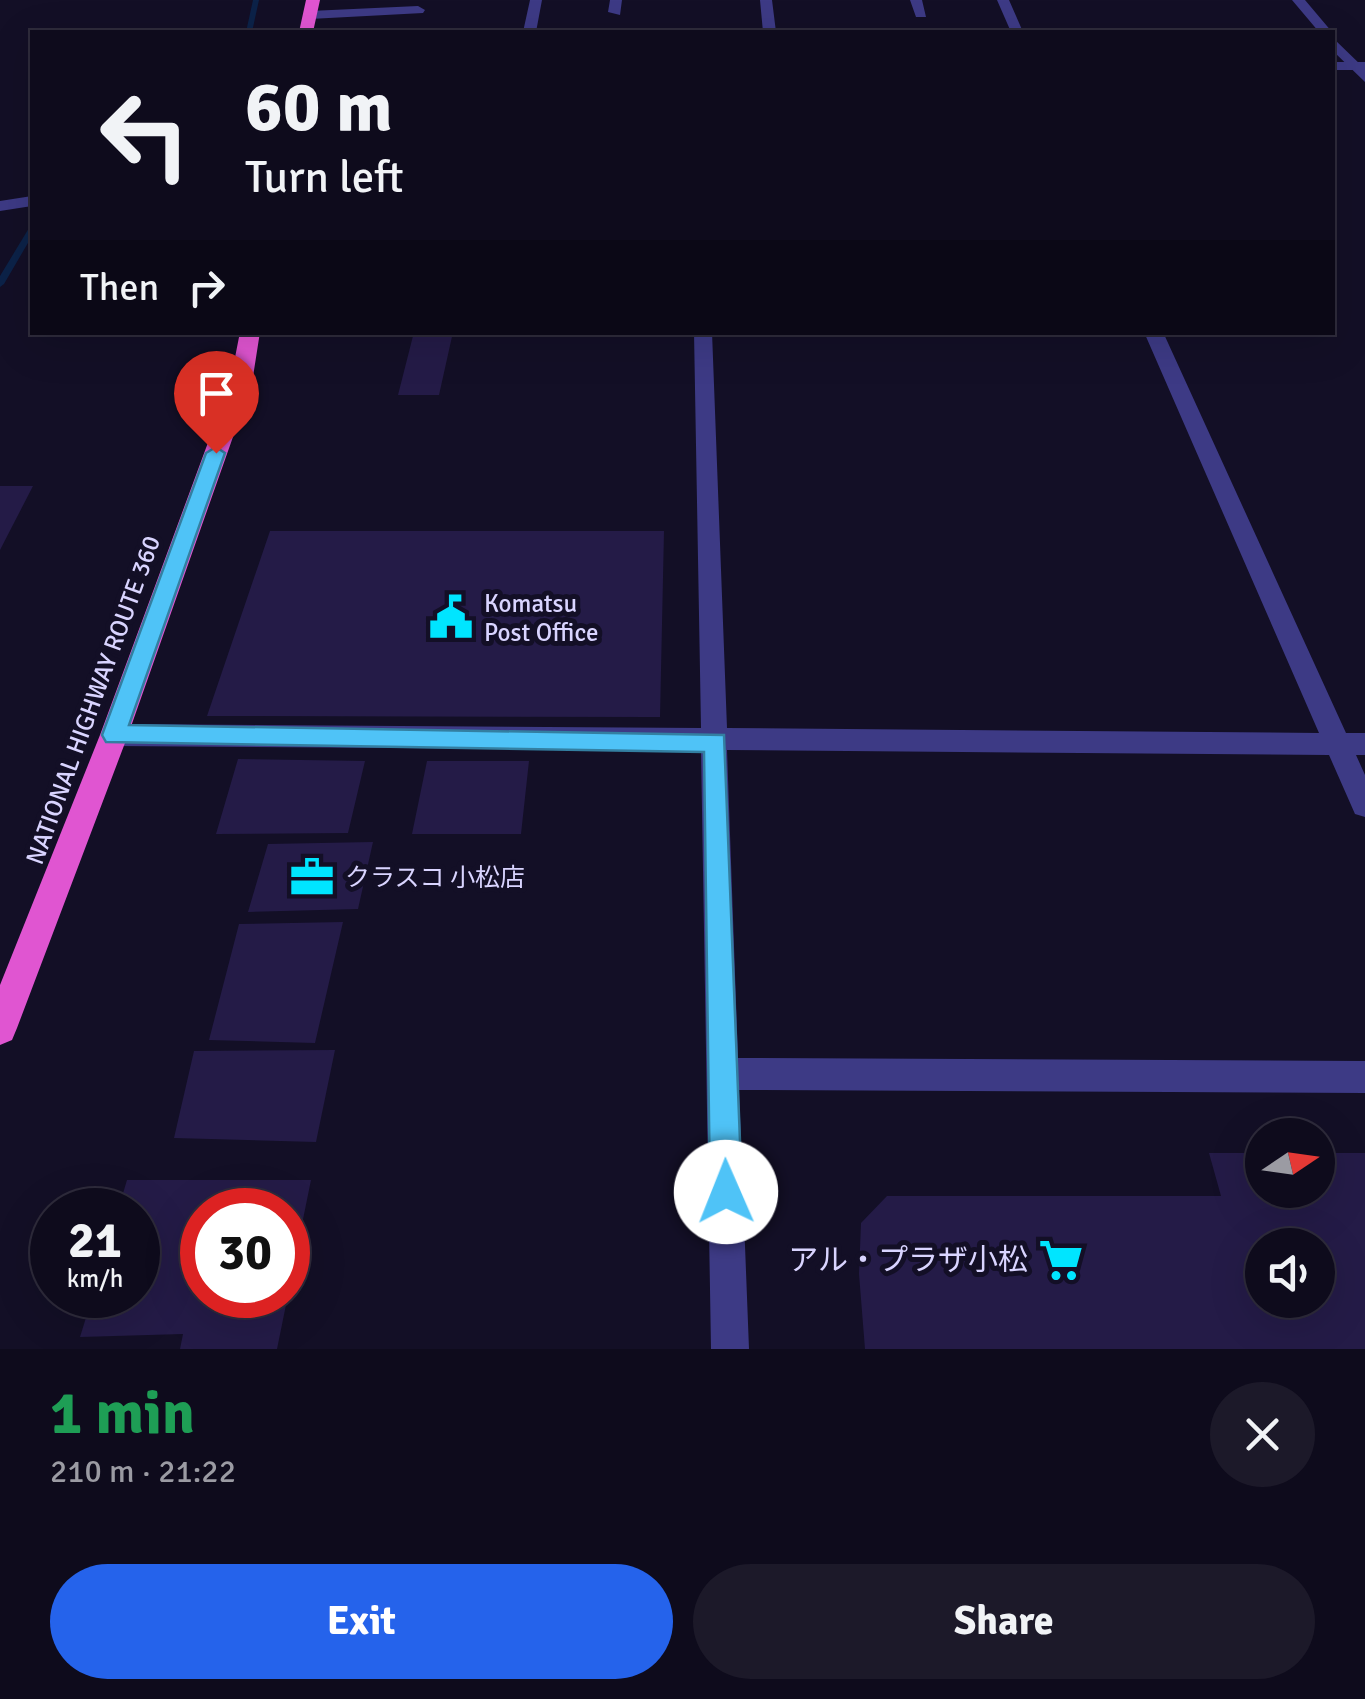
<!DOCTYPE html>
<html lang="en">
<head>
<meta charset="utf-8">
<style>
  body { margin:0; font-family:Signika,"Noto Sans JP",sans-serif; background:#1c1929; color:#f1f3f6; height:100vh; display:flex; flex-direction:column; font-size:38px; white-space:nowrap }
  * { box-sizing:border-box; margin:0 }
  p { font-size:32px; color:#9b9ba3 }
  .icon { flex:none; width:55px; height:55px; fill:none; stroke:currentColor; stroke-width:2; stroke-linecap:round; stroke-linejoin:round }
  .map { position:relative; height:1349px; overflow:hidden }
  .details { display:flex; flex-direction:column; background:#0e0b1c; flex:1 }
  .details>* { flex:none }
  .guide { position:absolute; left:30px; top:30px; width:1305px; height:305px; border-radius:0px; box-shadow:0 10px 40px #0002,0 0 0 2px #2e2b3b; background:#0e0b1c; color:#f1f3f6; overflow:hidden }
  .needle { width:65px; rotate:77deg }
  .controls { position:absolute; left:1245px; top:1118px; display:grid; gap:20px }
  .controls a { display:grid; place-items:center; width:90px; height:90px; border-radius:50%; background:#0e0b1c; box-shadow:0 10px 40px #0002,0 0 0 2px #2e2b3b; font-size:50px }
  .speed { position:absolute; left:30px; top:1188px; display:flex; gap:20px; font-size:50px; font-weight:700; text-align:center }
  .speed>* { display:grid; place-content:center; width:130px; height:130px; border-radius:50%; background:#0e0b1c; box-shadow:0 10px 40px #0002,0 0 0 2px #2e2b3b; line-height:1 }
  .speed small { font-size:25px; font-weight:400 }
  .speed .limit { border:15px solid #d22; background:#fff; color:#111 }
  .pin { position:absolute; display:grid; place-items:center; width:85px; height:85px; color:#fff; margin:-102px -42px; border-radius:50% 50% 50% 0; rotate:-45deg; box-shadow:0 0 10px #0007 }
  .pin .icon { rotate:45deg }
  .me { position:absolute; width:110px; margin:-55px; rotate:359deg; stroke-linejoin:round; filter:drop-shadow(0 0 8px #0008) }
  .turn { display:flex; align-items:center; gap:35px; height:210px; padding:0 50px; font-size:45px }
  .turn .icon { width:130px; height:130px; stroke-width:2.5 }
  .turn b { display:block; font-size:70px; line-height:85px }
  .then { display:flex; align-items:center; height:95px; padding:0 50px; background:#0003; gap:20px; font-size:38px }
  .round { display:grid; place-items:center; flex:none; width:105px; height:105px; border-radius:52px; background:#1c1929 }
  .overview { display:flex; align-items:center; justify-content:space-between; height:170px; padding:0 50px }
  h1 { font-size:60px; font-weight:800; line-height:75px; color:#1e9e55 }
  .action { display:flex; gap:20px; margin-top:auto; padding:20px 50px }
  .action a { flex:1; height:115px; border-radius:60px; background:#2563eb; color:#fff; font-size:40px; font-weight:800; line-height:115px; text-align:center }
  .action a+a { background:#1c1929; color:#f1f3f6 }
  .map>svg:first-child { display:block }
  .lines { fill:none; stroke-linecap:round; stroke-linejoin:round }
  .stream { fill:#0c2248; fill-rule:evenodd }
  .building { fill:#241b47; fill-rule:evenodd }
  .minor { fill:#3d3a85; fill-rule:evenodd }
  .tertiary { fill:#3d3a85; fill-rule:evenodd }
  .trunk { fill:#e055d1; fill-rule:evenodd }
  .route { fill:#4fc3f7; stroke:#337fa1; stroke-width:2.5 }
  .labels { text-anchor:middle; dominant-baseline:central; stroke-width:10; stroke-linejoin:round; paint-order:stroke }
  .poi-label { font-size:25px; fill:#d9d4ff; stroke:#130f26; text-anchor:start }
  .street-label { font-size:25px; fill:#d9d4ff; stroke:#130f26 }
  .near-poi-label { font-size:30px; fill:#d9d4ff; stroke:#130f26; text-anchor:end }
</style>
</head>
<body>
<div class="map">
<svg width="1365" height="1349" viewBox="0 0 1365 1349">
  <rect width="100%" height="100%" fill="#130f26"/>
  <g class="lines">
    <!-- stream -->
    <path class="stream" d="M 253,0 L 259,0 L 252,32 L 246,32 Z
      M 29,228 L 32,228 L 32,236 L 4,284 L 0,287 L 0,276 Z"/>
  </g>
  <!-- building -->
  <path class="building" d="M 414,332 L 453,332 L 439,395 L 398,395 Z
    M 0,486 L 33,486 L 0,550 Z
    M 270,531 L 664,531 L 660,717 L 207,716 Z
    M 238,759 L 365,761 L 348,833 L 216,834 Z
    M 427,761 L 529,761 L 521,834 L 412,834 Z
    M 373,842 L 358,909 L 248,912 L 268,844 Z
    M 343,922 L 315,1043 L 209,1040 L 239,924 Z
    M 335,1050 L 316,1142 L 174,1138 L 194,1051 Z
    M 1209,1153 L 1262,1153 L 1262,1190 L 1318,1190 L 1318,1153 L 1365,1153 L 1365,1349 L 865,1349 L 859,1274 L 861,1223 L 887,1196 L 1221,1196 ZM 1262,1245 L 1318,1245 L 1318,1300 L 1262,1300 Z
    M 127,1180 L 311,1180 L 289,1288 L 288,1210 L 202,1210 L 202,1295 L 288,1295 L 277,1349 L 180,1349 L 183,1334 L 80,1337 L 93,1295 L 138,1295 L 138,1210 L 118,1210 Z"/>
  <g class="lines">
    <!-- minor -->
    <path class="minor" d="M 530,0 L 542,0 L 536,32 L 523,32 Z
      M 610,0 L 622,0 L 620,15 L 608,12 Z
      M 760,0 L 772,0 L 776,32 L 763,32 Z
      M 910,0 L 922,0 L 926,17 L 916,17 Z
      M 997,0 L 1009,0 L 1023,32 L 1011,32 Z
      M 418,6 L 425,10 L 423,13 L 310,19 L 303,15 L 310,11 Z
      M 1332,62 L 1365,62 L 1365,70 L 1332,70 Z
      M 32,196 L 32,206 L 0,211 L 0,201 Z
      M 694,332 L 712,332 L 727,728 L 1319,733 L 1144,332 L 1163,332 L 1346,733 L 1365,733 L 1365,755 L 1356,755 L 1365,775 L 1365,817 L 1355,814 L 1329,755 L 727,750 L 738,1058 L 1365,1061 L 1365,1093 L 739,1090 L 749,1349 L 711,1349 L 701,750 L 114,746 L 105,743 L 101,735 L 105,727 L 114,724 L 701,728 Z"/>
    <!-- tertiary -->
    <path class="tertiary" d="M 1292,0 L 1305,0 L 1332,32 L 1319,32 Z
      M 1332,37 L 1365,69 L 1365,82 L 1332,50 Z"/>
    <!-- trunk -->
    <path class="trunk" d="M 306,0 L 320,0 L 313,32 L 299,32 Z
      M 240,332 L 260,332 L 252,383 L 128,735 L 17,1028 L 12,1040 L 0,1045 L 0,985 L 100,735 L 230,383 Z"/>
  </g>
  <!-- route -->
  <path class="route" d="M 216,447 L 225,453 L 129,725 L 724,735 L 742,1192 L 737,1203 L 726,1208 L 715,1203 L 710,1192 L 704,752 L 106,742 L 102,735 L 206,453 Z"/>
  <!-- icons -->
  <defs>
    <g id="civic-bare" transform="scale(3.45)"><path d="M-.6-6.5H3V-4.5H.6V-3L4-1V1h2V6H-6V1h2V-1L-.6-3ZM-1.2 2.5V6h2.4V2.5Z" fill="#00e5ff" stroke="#130f26" stroke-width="2.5" paint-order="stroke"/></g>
    <g id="office-bare" transform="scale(3.45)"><path d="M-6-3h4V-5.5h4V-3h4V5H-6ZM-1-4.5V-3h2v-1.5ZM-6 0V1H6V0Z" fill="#00e5ff" stroke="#130f26" stroke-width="2.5" paint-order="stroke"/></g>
    <g id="supermarket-bare" transform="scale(3.45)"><path d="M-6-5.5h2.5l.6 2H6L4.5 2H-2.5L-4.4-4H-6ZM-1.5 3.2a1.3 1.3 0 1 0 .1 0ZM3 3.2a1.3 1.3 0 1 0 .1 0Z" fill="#00e5ff" stroke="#130f26" stroke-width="2.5" paint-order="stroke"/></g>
  </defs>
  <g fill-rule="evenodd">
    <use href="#civic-bare" x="451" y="617"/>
    <use href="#office-bare" x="312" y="877"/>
    <use href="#supermarket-bare" x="1061" y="1260"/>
  </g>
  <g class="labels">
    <!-- poi labels -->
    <g class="poi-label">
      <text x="484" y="603">Komatsu<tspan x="484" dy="29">Post Office</tspan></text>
      <text x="345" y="877">クラスコ 小松店</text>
    </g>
    <!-- street labels -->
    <g class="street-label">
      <text transform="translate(93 700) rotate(-70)">NATIONAL HIGHWAY ROUTE 360</text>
    </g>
    <!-- near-poi labels -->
    <g class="near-poi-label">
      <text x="1028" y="1260">アル・プラザ小松</text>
    </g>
  </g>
</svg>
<div class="controls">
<a><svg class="needle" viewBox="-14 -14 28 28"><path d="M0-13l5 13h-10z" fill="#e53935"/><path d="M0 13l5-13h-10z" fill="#9b9ba3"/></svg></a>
<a><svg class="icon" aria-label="sound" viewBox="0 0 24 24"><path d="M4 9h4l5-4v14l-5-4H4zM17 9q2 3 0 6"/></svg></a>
</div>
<div class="speed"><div>21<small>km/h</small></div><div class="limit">30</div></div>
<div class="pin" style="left:216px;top:453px;background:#d93025"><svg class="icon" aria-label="arrive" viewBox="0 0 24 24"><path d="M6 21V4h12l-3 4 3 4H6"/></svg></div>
<svg class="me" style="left:726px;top:1192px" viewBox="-20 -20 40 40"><circle r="19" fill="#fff"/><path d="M0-13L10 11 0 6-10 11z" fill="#4fc3f7"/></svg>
<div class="guide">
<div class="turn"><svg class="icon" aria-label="left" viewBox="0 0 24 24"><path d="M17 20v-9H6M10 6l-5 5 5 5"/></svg><div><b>60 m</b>Turn left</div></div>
<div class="then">Then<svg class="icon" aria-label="right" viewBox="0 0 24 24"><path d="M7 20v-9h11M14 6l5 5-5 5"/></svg></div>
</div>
</div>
<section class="details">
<div class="overview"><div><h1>1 min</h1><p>210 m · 21:22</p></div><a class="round"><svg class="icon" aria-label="close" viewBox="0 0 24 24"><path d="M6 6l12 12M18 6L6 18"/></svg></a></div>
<div class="action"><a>Exit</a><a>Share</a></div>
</section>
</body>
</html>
